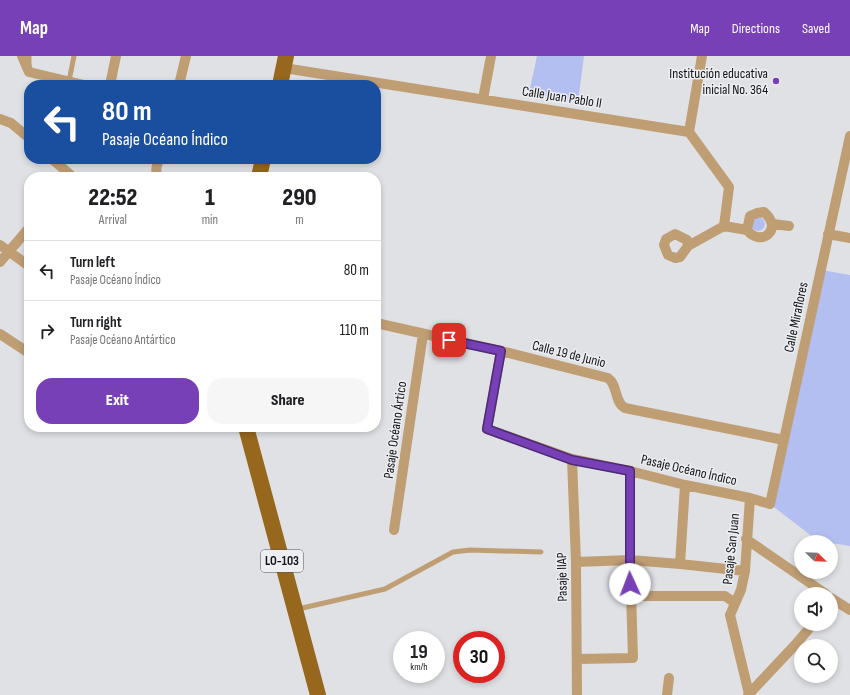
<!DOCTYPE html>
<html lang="en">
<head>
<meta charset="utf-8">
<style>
  body { margin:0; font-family:"Sofia Sans Condensed",sans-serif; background:#f6f6f6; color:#202124; height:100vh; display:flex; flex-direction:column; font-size:15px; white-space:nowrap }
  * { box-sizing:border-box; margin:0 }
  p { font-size:13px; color:#757577 }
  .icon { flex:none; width:22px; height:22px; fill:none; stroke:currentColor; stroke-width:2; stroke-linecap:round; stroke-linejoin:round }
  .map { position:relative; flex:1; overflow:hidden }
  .panel { position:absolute; left:24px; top:116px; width:357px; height:260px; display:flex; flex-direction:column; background:#fff; border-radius:16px; box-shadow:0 2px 6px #0003 }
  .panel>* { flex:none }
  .top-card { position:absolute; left:24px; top:24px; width:357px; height:84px; border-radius:16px; box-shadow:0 2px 6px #0003; background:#1a4fa0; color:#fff; overflow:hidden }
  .needle { width:26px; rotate:113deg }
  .buttons { position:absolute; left:794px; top:479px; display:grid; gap:8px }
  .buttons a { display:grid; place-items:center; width:44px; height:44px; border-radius:50%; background:#fff; box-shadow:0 2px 6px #0003; font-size:20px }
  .speed { position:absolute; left:393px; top:575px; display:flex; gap:8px; font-size:20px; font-weight:700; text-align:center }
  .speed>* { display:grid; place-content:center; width:52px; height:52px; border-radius:50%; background:#fff; box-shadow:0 2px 6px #0003; line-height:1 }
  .speed small { font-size:10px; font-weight:400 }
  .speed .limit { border:6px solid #d22; background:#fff; color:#111 }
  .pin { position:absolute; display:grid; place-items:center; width:34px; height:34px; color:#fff; margin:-17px; border-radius:8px; box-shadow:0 2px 6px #0006 }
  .me { position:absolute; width:44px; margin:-22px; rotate:358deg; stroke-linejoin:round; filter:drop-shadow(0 0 3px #0008) }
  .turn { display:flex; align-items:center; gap:14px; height:84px; padding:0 12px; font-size:18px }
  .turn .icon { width:52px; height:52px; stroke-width:2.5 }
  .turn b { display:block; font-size:28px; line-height:34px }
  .eta { display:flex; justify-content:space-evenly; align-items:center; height:68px; text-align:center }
  .eta b { font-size:24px; font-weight:800; line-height:28px }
  .cta { display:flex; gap:8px; margin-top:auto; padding:8px 12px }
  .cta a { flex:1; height:46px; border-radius:16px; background:#7840b6; color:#fff; font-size:16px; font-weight:800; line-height:46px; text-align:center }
  .cta a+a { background:#f6f6f6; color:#202124 }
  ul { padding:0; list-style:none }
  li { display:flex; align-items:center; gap:12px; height:60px; padding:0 12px; border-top:1px solid #e0e0e0 }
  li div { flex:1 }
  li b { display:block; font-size:15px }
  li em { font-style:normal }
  header { display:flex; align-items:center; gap:24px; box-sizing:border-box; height:56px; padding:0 20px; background:#7840b6; color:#fff }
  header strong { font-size:19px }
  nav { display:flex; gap:22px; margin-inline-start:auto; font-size:14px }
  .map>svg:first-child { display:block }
  .green { fill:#b4bff1 }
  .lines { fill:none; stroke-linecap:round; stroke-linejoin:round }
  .service { stroke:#bf9e74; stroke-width:5 }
  .minor { stroke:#bf9e74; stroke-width:10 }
  .primary { stroke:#96671d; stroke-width:16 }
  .route-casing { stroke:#4e2a76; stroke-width:10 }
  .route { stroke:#7840b6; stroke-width:7 }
  .poi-dot { fill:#7840b6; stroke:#edeef2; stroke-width:1.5 }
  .labels { text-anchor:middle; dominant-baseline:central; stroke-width:3; stroke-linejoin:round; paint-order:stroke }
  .shield { fill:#edeef2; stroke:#555558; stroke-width:1 }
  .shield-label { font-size:13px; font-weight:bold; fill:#141416 }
  .poi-label { font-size:14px; fill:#141416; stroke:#edeef2; text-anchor:end }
  .street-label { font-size:14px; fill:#141416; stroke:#edeef2 }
</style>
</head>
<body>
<header>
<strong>Map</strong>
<nav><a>Map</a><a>Directions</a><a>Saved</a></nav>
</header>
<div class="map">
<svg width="850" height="639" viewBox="0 0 850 639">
  <rect width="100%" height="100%" fill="#e0e1e5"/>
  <!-- green -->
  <path class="green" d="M 537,0 L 584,0 L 578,46 L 529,37 Z
    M751 168a7 7 0 1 1 14 0a7 7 0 1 1-14 0Z
    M 816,213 L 850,219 L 850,490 L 831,487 L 831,486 L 818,485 L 770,448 Z"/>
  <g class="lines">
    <!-- service -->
    <path class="service" d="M 29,0 L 29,11
      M 69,25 L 74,0
      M 298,553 L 385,533 L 453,496 L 470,494 L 541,496"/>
    <!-- minor -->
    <path class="minor" d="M 22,0 L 29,16 L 84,29
      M 284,12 L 689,76 L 729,131 L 724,170 L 688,190
      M 110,29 L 116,0
      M 179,29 L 186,0
      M 483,43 L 491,0
      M 0,63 L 11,67 L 29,82
      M 689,76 L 702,0
      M 52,103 L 73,121
      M 159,103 C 157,109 154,115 159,121
      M 773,168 L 789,170
      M 724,170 L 747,174 C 761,192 784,173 764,156 L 757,157 L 750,160 L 747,174
      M 675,178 L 687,184 L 688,190 L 680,201 L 675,202 L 668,199 L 664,189 L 666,183 Z
      M 828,178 L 850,182
      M 0,189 L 29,210
      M 0,206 L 29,172
      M 376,267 L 501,295 L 608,322 C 618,329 614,346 625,352 L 784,384
      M 0,278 L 29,297
      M 501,295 L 487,373 L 572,403 L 630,415 L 685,429 L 750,442 L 770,448 L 850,80
      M 572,403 L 576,506 L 577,639
      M 394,474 L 423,278
      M 746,483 L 826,538
      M 576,506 L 630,504 L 680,508 L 745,515
      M 680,508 L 685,429
      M 631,540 L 725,540 L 735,547
      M 831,542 L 850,554
      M 577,603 L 633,602 L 630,504 L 630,415
      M 749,638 L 730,559 L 741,534 L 745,515 L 750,442
      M 667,639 L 669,622
      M 748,639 L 795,589 L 813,568"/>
    <!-- primary -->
    <path class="primary" d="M 280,29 L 286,0
      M 259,121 L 263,103
      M 246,371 L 318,639"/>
  </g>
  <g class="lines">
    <!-- route casing -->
    <g class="route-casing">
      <path id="route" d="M 449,284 L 501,295 L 487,373 L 572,404 L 630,415 L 630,528"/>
    </g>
    <!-- route -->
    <use href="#route" class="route"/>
  </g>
  <!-- markers -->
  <circle class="poi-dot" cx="776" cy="25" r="4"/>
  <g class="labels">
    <!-- shield labels -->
    <rect class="shield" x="261" y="494" width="42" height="22" rx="3"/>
    <g class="shield-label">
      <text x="282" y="505">LO-103</text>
    </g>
    <!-- poi labels -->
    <g class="poi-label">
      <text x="768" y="17">Institución educativa<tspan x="768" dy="16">inicial No. 364</tspan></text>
    </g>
    <!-- street labels -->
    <g class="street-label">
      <text transform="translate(562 41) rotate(9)">Calle Juan Pablo II</text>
      <text transform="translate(796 261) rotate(-78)">Calle Miraflores</text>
      <text transform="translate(569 298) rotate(14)">Calle 19 de Junio</text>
      <text transform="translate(395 374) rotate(-82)">Pasaje Océano Ártico</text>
      <text transform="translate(689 414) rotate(13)">Pasaje Océano Índico</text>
      <text transform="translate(731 493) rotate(-84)">Pasaje San Juan</text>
      <text transform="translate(562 521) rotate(-91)">Pasaje IIAP</text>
    </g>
  </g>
</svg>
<div class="buttons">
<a><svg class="needle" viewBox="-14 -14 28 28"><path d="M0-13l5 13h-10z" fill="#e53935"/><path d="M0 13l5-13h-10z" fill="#757577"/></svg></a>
<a><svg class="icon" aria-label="sound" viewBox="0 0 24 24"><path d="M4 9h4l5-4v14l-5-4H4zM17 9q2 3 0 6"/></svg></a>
<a><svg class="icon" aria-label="search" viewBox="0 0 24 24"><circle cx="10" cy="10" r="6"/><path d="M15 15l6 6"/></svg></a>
</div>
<div class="speed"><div>19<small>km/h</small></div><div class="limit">30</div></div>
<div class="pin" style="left:449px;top:284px;background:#d93025"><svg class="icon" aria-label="arrive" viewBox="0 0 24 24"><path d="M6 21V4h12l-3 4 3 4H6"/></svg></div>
<svg class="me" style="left:630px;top:528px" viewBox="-20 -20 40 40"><circle r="19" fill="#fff"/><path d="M0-13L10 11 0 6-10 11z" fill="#7840b6"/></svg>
<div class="top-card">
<div class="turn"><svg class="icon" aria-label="left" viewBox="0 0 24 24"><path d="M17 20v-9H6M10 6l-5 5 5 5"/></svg><div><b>80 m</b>Pasaje Océano Índico</div></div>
</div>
<section class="panel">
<div class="eta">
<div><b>22:52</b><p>Arrival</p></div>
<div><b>1</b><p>min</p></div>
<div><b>290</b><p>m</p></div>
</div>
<ul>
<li><svg class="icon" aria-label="left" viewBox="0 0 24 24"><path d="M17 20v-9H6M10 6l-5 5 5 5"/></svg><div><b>Turn left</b><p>Pasaje Océano Índico</p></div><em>80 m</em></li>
<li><svg class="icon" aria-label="right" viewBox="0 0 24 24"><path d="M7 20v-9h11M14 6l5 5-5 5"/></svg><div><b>Turn right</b><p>Pasaje Océano Antártico</p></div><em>110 m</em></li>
</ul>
<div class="cta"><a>Exit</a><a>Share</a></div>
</section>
</div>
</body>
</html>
